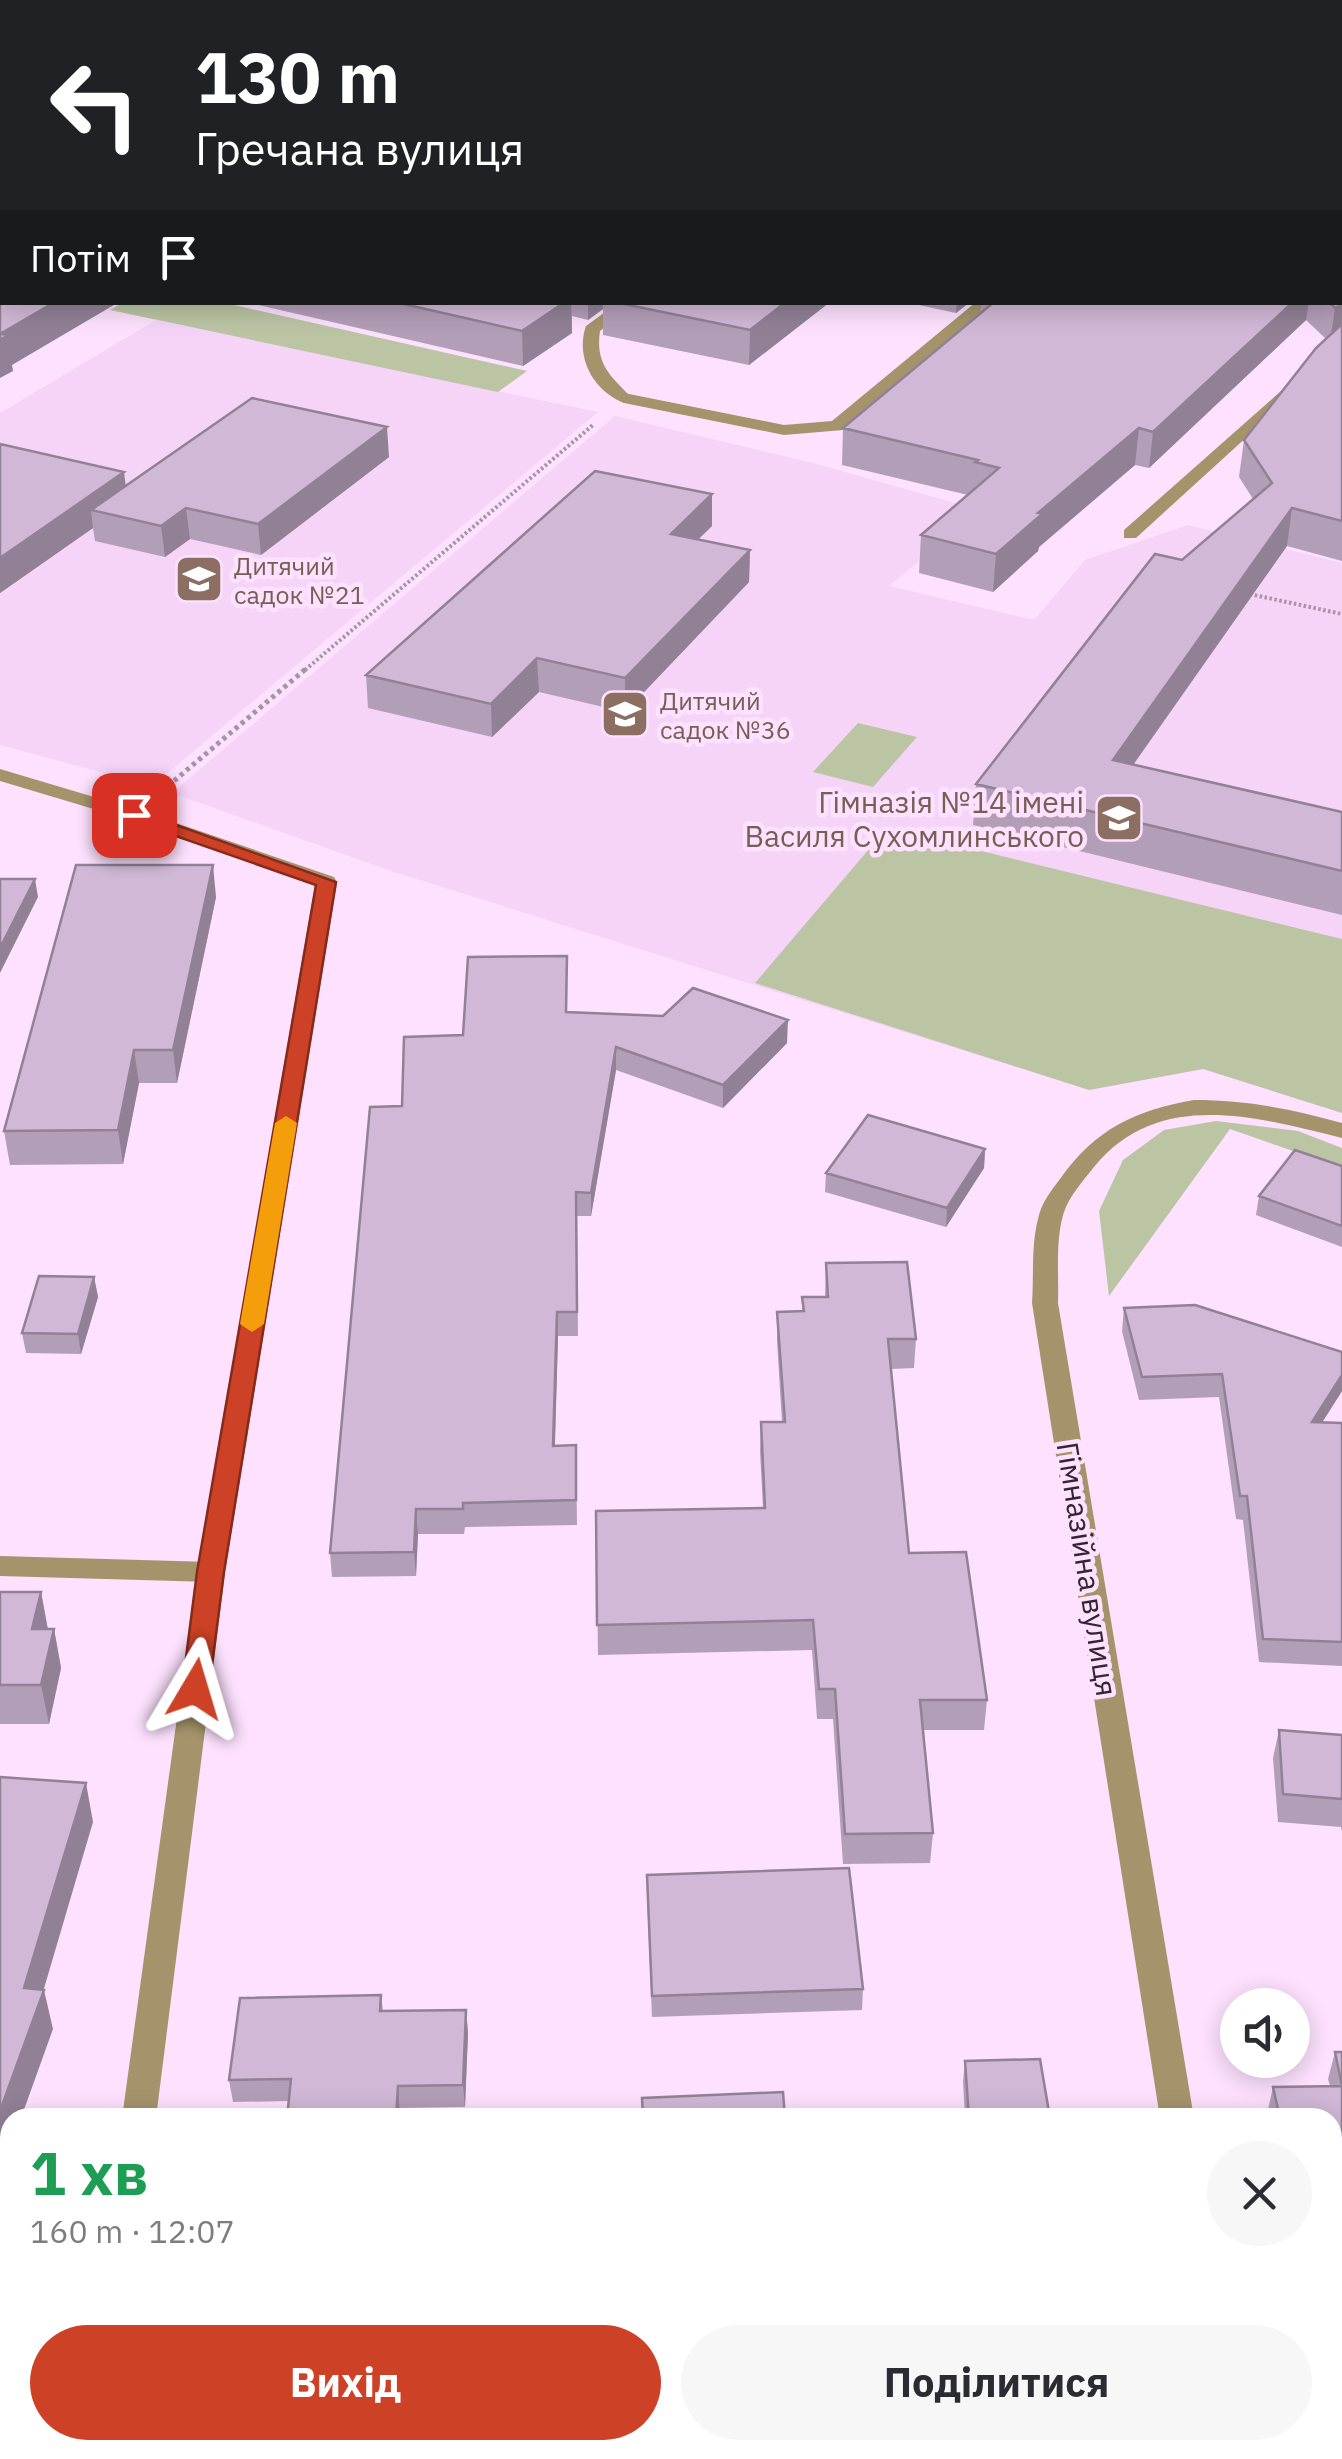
<!DOCTYPE html>
<html lang="uk">
<head>
<meta charset="utf-8">
<style>
  body { margin:0; font-family:"IBM Plex Sans",sans-serif; background:#f7f7f7; color:#2b2b33; height:100vh; display:flex; flex-direction:column; font-size:38px; white-space:nowrap }
  * { box-sizing:border-box; margin:0 }
  p { font-size:32px; color:#7c7c81 }
  .icon { flex:none; width:55px; height:55px; fill:none; stroke:currentColor; stroke-width:2; stroke-linecap:round; stroke-linejoin:round }
  .map { position:relative; flex:1; overflow:hidden }
  .sheet { position:absolute; left:0px; top:2108px; width:1342px; height:352px; display:flex; flex-direction:column; background:#fff; border-radius:30px 30px 0 0; box-shadow:0 5px 25px #0003 }
  .sheet>* { flex:none }
  .hud { position:absolute; left:0px; top:0px; width:1342px; height:305px; box-shadow:0 5px 25px #0003; background:#202124; color:#fff; overflow:hidden }
  .buttons { position:absolute; left:1220px; top:1988px; display:grid; gap:20px }
  .buttons a { display:grid; place-items:center; width:90px; height:90px; border-radius:50%; background:#fff; box-shadow:0 5px 25px #0003; font-size:50px }
  .pin { position:absolute; display:grid; place-items:center; width:85px; height:85px; color:#fff; margin:-42px; border-radius:20px; box-shadow:0 5px 15px #0006 }
  .me { position:absolute; width:110px; margin:-55px; rotate:7deg; stroke-linejoin:round; filter:drop-shadow(0 0 8px #0008) }
  .turn { display:flex; align-items:center; gap:35px; height:210px; padding:0 30px; font-size:45px }
  .turn .icon { width:130px; height:130px; stroke-width:2.5 }
  .turn b { display:block; font-size:70px; line-height:85px }
  .then { display:flex; align-items:center; height:95px; padding:0 30px; background:#0003; gap:20px; font-size:38px }
  .round { display:grid; place-items:center; flex:none; width:105px; height:105px; border-radius:52px; background:#f7f7f7 }
  .head { display:flex; align-items:center; justify-content:space-between; height:170px; padding:0 30px }
  h1 { font-size:60px; font-weight:700; line-height:75px; color:#1e9e55 }
  .cta { display:flex; gap:20px; margin-top:auto; padding:20px 30px }
  .cta a { flex:1; height:115px; border-radius:60px; background:#cd4226; color:#fff; font-size:40px; font-weight:700; line-height:115px; text-align:center }
  .cta a+a { background:#f7f7f7; color:#2b2b33 }
  .map>svg:first-child { display:block }
  .built { fill:#f5d4f7 }
  .green { fill:#bbc5a4 }
  .lines { fill:none; stroke-linecap:round; stroke-linejoin:round }
  .path-far1 { stroke:#a793a8; stroke-width:4; stroke-dasharray:2.5 2.5; stroke-linecap:butt }
  .path { stroke:#a793a8; stroke-width:5; stroke-dasharray:4 4; stroke-linecap:butt }
  .lane { fill:#a5946b; fill-rule:evenodd }
  .street { fill:#a5946b; fill-rule:evenodd }
  .secondary { fill:#826927; fill-rule:evenodd }
  .wall { fill:#b39eb8 }
  .shaded-wall { fill:#928196 }
  .building { fill:#d0b8d6; stroke:#928196; stroke-width:2.5 }
  .route { fill:#cd4226; stroke:#852b19; stroke-width:2.5 }
  .slow { fill:#f59e0b }
  .labels { text-anchor:middle; dominant-baseline:central; stroke-width:9; stroke-linejoin:round; paint-order:stroke }
  .far-education-label { font-size:25px; fill:#785e54; stroke:#fde1fe; text-anchor:start }
  .education-label { font-size:30px; fill:#785e54; stroke:#fde1fe; text-anchor:end }
  .street-label { font-size:30px; fill:#312731; stroke:#fde1fe }
</style>
</head>
<body>
<div class="map">
<svg width="1342" height="2459" viewBox="0 0 1342 2459">
  <rect width="100%" height="100%" fill="#fde1fe"/>
  <!-- built -->
  <path class="built" d="M 156,320 L 598,412 L 152,786 L 0,745 L 0,413 Z
    M 615,416 L 813,463 L 980,510 L 889,586 L 1034,620 L 1085,560 L 1188,525 L 1342,563 L 1342,1113 L 1203,1069 L 1089,1090 L 391,871 L 172,793 Z"/>
  <!-- green -->
  <path class="green" d="M 124,302 L 225,303 L 527,371 L 498,392 L 110,310 Z
    M 858,723 L 917,737 L 873,787 L 813,772 Z
    M 887,828 L 1342,939 L 1342,1113 L 1203,1069 L 1089,1090 L 755,983 Z
    M 1216,1121 L 1298,1131 L 1342,1148 L 1342,1168 L 1230,1129 L 1109,1296 L 1099,1211 L 1123,1160 L 1164,1130 Z"/>
  <g class="lines">
    <!-- path-far1 -->
    <path class="path-far1" d="M 1245,593 L 1342,614
      M 305,670 L 593,425"/>
    <!-- path -->
    <path class="path" d="M 168,786 L 308,667"/>
    <!-- lane -->
    <path class="lane" d="M 619,302 L 637,302 L 600,331 C 595,365 611,376 632,398 L 624,403 C 593,391 575,357 586,326 Z
      M 0,1556 L 211,1562 L 221,1565 L 225,1572 L 221,1579 L 211,1582 L 0,1576 Z"/>
    <!-- street -->
    <path class="street" d="M 976,302 L 993,302 L 843,430 L 784,435 L 624,403 L 616,398 L 624,393 L 784,425 L 832,421 Z
      M 1342,337 L 1342,350 L 1136,538 L 1124,538 L 1124,530 Z
      M 0,769 L 141,811 L 334,877 L 337,882 L 225,1572 L 156,2118 L 122,2118 L 197,1572 L 315,885 L 127,819 L 0,781 Z
      M 1194,1100 C 1246,1100 1293,1109 1342,1123 L 1342,1138 C 1257,1117 1158,1088 1094,1167 C 1083,1181 1070,1195 1064,1212 C 1055,1240 1059,1274 1058,1303 L 1194,2118 L 1160,2118 L 1032,1303 C 1034,1275 1031,1246 1038,1219 C 1041,1203 1051,1191 1060,1179 C 1095,1129 1136,1110 1194,1100 Z
      M 76,2450 L 114,2450 L 113,2459 L 75,2459 Z
      M 1212,2450 L 1250,2450 L 1251,2459 L 1213,2459 Z"/>
    <!-- secondary -->
    <path class="secondary" d="M 1342,30 L 1342,38 L 1340,39 L 1340,31 Z"/>
  </g>
  <!-- wall -->
  <path class="wall" d="M 0,0 L 1265,0 L 1260,2 L 2,2 Z
    M 1342,66 L 1342,561 L 1287,546 L 1134,764 L 1342,812 L 1342,915 L 973,825 L 976,784 L 1182,560 L 1253,499 L 1239,477 L 1244,440 L 1326,339 L 1306,320 L 1149,468 L 1135,465 L 1039,547 L 1038,551 L 993,592 L 919,573 L 921,535 L 968,495 L 842,465 L 843,428 L 980,314 L 981,302 L 1340,302 Z
    M 245,302 L 830,302 L 749,365 L 603,335 L 603,309 L 588,320 L 572,316 L 572,333 L 523,366 Z
    M 905,302 L 970,302 L 956,313 Z
    M 0,444 L 126,486 L 389,457 L 261,555 L 190,539 L 165,557 L 95,541 L 93,528 L 0,593 Z
    M 712,494 L 712,526 L 698,539 L 750,550 L 749,582 L 625,712 L 539,692 L 492,737 L 368,708 L 366,675 Z
    M 216,897 L 177,1083 L 139,1083 L 123,1164 L 10,1165 L 4,1131 Z
    M 567,956 L 567,1012 L 787,1043 L 723,1108 L 616,1070 L 591,1216 L 577,1216 L 578,1336 L 558,1336 L 555,1446 L 576,1445 L 577,1525 L 465,1527 L 464,1534 L 418,1534 L 416,1576 L 332,1577 L 330,1553 L 402,1106 L 463,1035 Z
    M 985,1149 L 984,1168 L 946,1227 L 825,1192 L 826,1173 Z
    M 1342,1166 L 1342,1247 L 1256,1215 L 1259,1196 Z
    M 826,1263 L 916,1339 L 914,1368 L 891,1369 L 909,1553 L 987,1700 L 984,1730 L 923,1730 L 933,1833 L 930,1863 L 843,1864 L 833,1719 L 817,1719 L 812,1650 L 598,1655 L 596,1511 L 763,1508 L 760,1451 L 761,1422 L 782,1422 L 777,1341 L 777,1312 L 802,1311 L 802,1297 L 825,1297 Z
    M 94,1277 L 98,1297 L 81,1354 L 26,1353 L 22,1333 Z
    M 1124,1308 L 1342,1352 L 1342,1391 L 1322,1422 L 1342,1423 L 1342,1666 L 1259,1662 L 1243,1520 L 1236,1519 L 1219,1397 L 1139,1400 L 1122,1331 Z
    M 0,1592 L 41,1592 L 48,1629 L 54,1629 L 61,1668 L 49,1724 L 0,1724 Z
    M 1279,1730 L 1342,1735 L 1342,1832 L 1341,1827 L 1278,1822 L 1273,1758 Z
    M 647,1896 L 863,1989 L 862,2010 L 652,2017 Z
    M 381,1995 L 383,2011 L 466,2010 L 468,2033 L 465,2107 L 400,2108 L 400,2118 L 287,2118 L 289,2101 L 233,2102 L 229,2080 Z
    M 1335,2052 L 1342,2052 L 1342,2391 L 1332,2343 L 1332,2118 L 1268,2118 L 1267,2114 L 1273,2087 L 1330,2086 L 1328,2079 Z
    M 965,2061 L 1050,2118 L 965,2118 L 963,2082 Z
    M 542,2450 L 608,2450 L 609,2459 L 542,2459 Z"/>
  <!-- shaded-wall -->
  <path class="shaded-wall" d="M 1167,0 L 1187,0 L 1187,2 L 1163,2 Z
    M 1230,0 L 1265,0 L 1260,2 L 1230,2 Z
    M 2,116 L 2,150 L 0,152 L 0,118 Z
    M 55,302 L 119,302 L 12,365 L 13,371 L 0,378 L 0,334 Z
    M 565,302 L 571,302 L 572,333 L 523,366 L 522,331 Z
    M 588,302 L 603,302 L 603,309 L 588,320 Z
    M 786,302 L 830,302 L 749,365 L 750,330 Z
    M 957,302 L 970,302 L 956,313 Z
    M 1293,302 L 1309,302 L 1306,320 L 1149,468 L 1153,432 Z
    M 1342,304 L 1342,336 L 1330,342 L 1335,308 Z
    M 387,427 L 389,457 L 261,555 L 258,524 Z
    M 1139,428 L 1135,465 L 1039,547 L 1038,551 L 993,592 L 996,554 L 1038,513 Z
    M 124,472 L 128,503 L 91,510 L 93,528 L 0,593 L 0,558 Z
    M 712,494 L 712,526 L 671,566 L 671,534 Z
    M 186,508 L 190,539 L 165,557 L 161,526 Z
    M 1292,508 L 1287,546 L 1108,800 L 1113,760 Z
    M 750,550 L 749,582 L 625,712 L 625,678 Z
    M 537,658 L 539,692 L 492,737 L 491,704 Z
    M 213,865 L 216,897 L 177,1083 L 173,1050 Z
    M 35,879 L 38,897 L 0,973 L 0,948 Z
    M 788,1020 L 787,1043 L 723,1108 L 723,1085 Z
    M 616,1047 L 616,1070 L 591,1216 L 591,1193 Z
    M 134,1050 L 139,1083 L 123,1164 L 118,1130 Z
    M 985,1149 L 984,1168 L 946,1227 L 947,1208 Z
    M 94,1277 L 98,1297 L 81,1354 L 78,1334 Z
    M 557,1312 L 558,1336 L 554,1470 L 553,1446 Z
    M 1342,1375 L 1342,1391 L 1308,1445 L 1312,1422 Z
    M 416,1509 L 418,1534 L 416,1576 L 414,1552 Z
    M 41,1592 L 48,1631 L 32,1629 Z
    M 54,1629 L 61,1668 L 49,1724 L 41,1685 Z
    M 86,1783 L 93,1822 L 40,2002 L 44,1990 L 53,2029 L 21,2118 L 10,2118 L 10,2148 L 0,2176 L 0,2111 L 24,1988 Z
    M 466,2010 L 468,2033 L 465,2107 L 463,2085 Z
    M 398,2086 L 400,2118 L 396,2118 Z"/>
  <!-- building -->
  <path class="building" d="M 0,0 L 648,0 L 643,2 L 2,2 L 2,116 L 0,118 Z
    M 679,0 L 1167,0 L 1163,2 L 693,2 Z
    M 1340,58 L 1342,66 L 1342,304 L 1335,308 L 1329,302 L 1340,302 Z
    M 2,246 L 2,302 L 55,302 L 0,334 L 8,335 L 0,340 L 0,247 Z
    M 395,302 L 565,302 L 522,331 Z
    M 614,302 L 786,302 L 750,330 Z
    M 994,302 L 1293,302 L 1153,432 L 1139,428 L 1038,513 L 1042,514 L 996,554 L 921,535 L 999,468 L 975,462 L 978,460 L 843,428 Z
    M 1342,324 L 1342,521 L 1292,508 L 1113,760 L 1342,812 L 1342,871 L 976,784 L 1155,554 L 1182,560 L 1272,483 L 1244,440 L 1316,348 Z
    M 252,398 L 387,427 L 258,524 L 186,508 L 161,526 L 91,510 Z
    M 0,444 L 124,472 L 0,558 Z
    M 595,471 L 712,494 L 671,534 L 750,550 L 625,678 L 537,658 L 491,704 L 366,675 Z
    M 76,865 L 213,865 L 173,1050 L 134,1050 L 118,1130 L 4,1131 Z
    M 0,879 L 35,879 L 0,948 Z
    M 567,956 L 566,1012 L 663,1016 L 693,988 L 788,1020 L 723,1085 L 616,1047 L 591,1193 L 576,1192 L 577,1312 L 557,1312 L 553,1446 L 576,1445 L 576,1500 L 463,1503 L 463,1509 L 416,1509 L 414,1552 L 330,1553 L 370,1107 L 402,1106 L 404,1037 L 463,1035 L 468,957 Z
    M 868,1115 L 985,1149 L 947,1208 L 826,1173 Z
    M 1295,1150 L 1342,1166 L 1342,1226 L 1259,1196 Z
    M 907,1262 L 916,1339 L 888,1339 L 909,1553 L 966,1552 L 987,1700 L 920,1700 L 933,1833 L 845,1834 L 835,1689 L 819,1689 L 813,1620 L 597,1625 L 596,1511 L 765,1508 L 761,1422 L 785,1422 L 777,1312 L 804,1311 L 802,1297 L 828,1297 L 826,1263 Z
    M 39,1276 L 94,1277 L 78,1334 L 22,1333 Z
    M 1195,1305 L 1342,1352 L 1342,1375 L 1312,1422 L 1342,1423 L 1342,1642 L 1263,1639 L 1247,1496 L 1240,1496 L 1222,1374 L 1142,1377 L 1124,1308 Z
    M 0,1592 L 41,1592 L 32,1629 L 54,1629 L 41,1685 L 0,1685 Z
    M 1279,1730 L 1342,1735 L 1342,1799 L 1283,1794 Z
    M 0,1777 L 86,1783 L 24,1988 L 44,1990 L 0,2111 Z
    M 849,1868 L 863,1989 L 652,1996 L 647,1875 Z
    M 381,1995 L 380,2011 L 466,2010 L 463,2085 L 398,2086 L 396,2118 L 287,2118 L 291,2079 L 229,2080 L 240,1998 Z
    M 1335,2052 L 1342,2052 L 1342,2328 L 1332,2281 L 1332,2118 L 1280,2118 L 1273,2087 L 1342,2086 Z
    M 1040,2059 L 1050,2118 L 969,2118 L 965,2061 Z
    M 783,2092 L 785,2118 L 643,2118 L 642,2098 Z
    M 213,2450 L 358,2450 L 358,2459 L 212,2459 Z
    M 542,2450 L 599,2450 L 599,2459 L 542,2459 Z
    M 905,2450 L 1071,2450 L 1073,2459 L 906,2459 Z"/>
  <!-- route -->
  <path class="route" d="M 134,810 L 336,882 L 224,1572 L 209,1689 L 205,1696 L 186,1696 L 182,1689 L 197,1572 L 316,885 L 127,819 L 125,815 Z"/>
  <!-- slow -->
  <path class="slow" d="M 286,1116 L 297,1123 L 264,1324 L 252,1332 L 240,1324 L 275,1123 Z"/>
  <!-- icons -->
  <defs>
    <g id="school-square" transform="scale(2.5)"><rect x="-9" y="-9" width="18" height="18" rx="4" fill="#8d6e63" stroke="#fde1fe"/><path d="M0-5L7-2L0 1L-7-2ZM-4 1L0 2.5L4 1V4Q0 6-4 4Z" fill="#fff"/></g>
  </defs>
  <g fill-rule="evenodd">
    <use href="#school-square" x="199" y="579"/>
    <use href="#school-square" x="625" y="714"/>
    <use href="#school-square" x="1119" y="818"/>
  </g>
  <g class="labels">
    <!-- far-education labels -->
    <g class="far-education-label">
      <text x="234" y="565">Дитячий<tspan x="234" dy="29">садок №21</tspan></text>
      <text x="660" y="700">Дитячий<tspan x="660" dy="29">садок №36</tspan></text>
    </g>
    <!-- education labels -->
    <g class="education-label">
      <text x="1084" y="801">Гімназія №14 імені<tspan x="1084" dy="34">Василя Сухомлинського</tspan></text>
    </g>
    <!-- street labels -->
    <g class="street-label">
      <text transform="translate(1088 1569) rotate(81)">Гімназійна вулиця</text>
    </g>
  </g>
</svg>
<div class="buttons">
<a><svg class="icon" aria-label="sound" viewBox="0 0 24 24"><path d="M4 9h4l5-4v14l-5-4H4zM17 9q2 3 0 6"/></svg></a>
</div>
<div class="pin" style="left:134px;top:815px;background:#d93025"><svg class="icon" aria-label="arrive" viewBox="0 0 24 24"><path d="M6 21V4h12l-3 4 3 4H6"/></svg></div>
<svg class="me" style="left:195px;top:1689px" viewBox="-20 -20 40 40"><path d="M0-17L14 15 0 8-14 15z" fill="#cd4226" stroke="#fff" stroke-width="4"/></svg>
<div class="hud">
<div class="turn"><svg class="icon" aria-label="left" viewBox="0 0 24 24"><path d="M17 20v-9H6M10 6l-5 5 5 5"/></svg><div><b>130 m</b>Гречана вулиця</div></div>
<div class="then">Потім<svg class="icon" aria-label="arrive" viewBox="0 0 24 24"><path d="M6 21V4h12l-3 4 3 4H6"/></svg></div>
</div>
<section class="sheet">
<div class="head"><div><h1>1 хв</h1><p>160 m · 12:07</p></div><a class="round"><svg class="icon" aria-label="close" viewBox="0 0 24 24"><path d="M6 6l12 12M18 6L6 18"/></svg></a></div>
<div class="cta"><a>Вихід</a><a>Поділитися</a></div>
</section>
</div>
</body>
</html>
